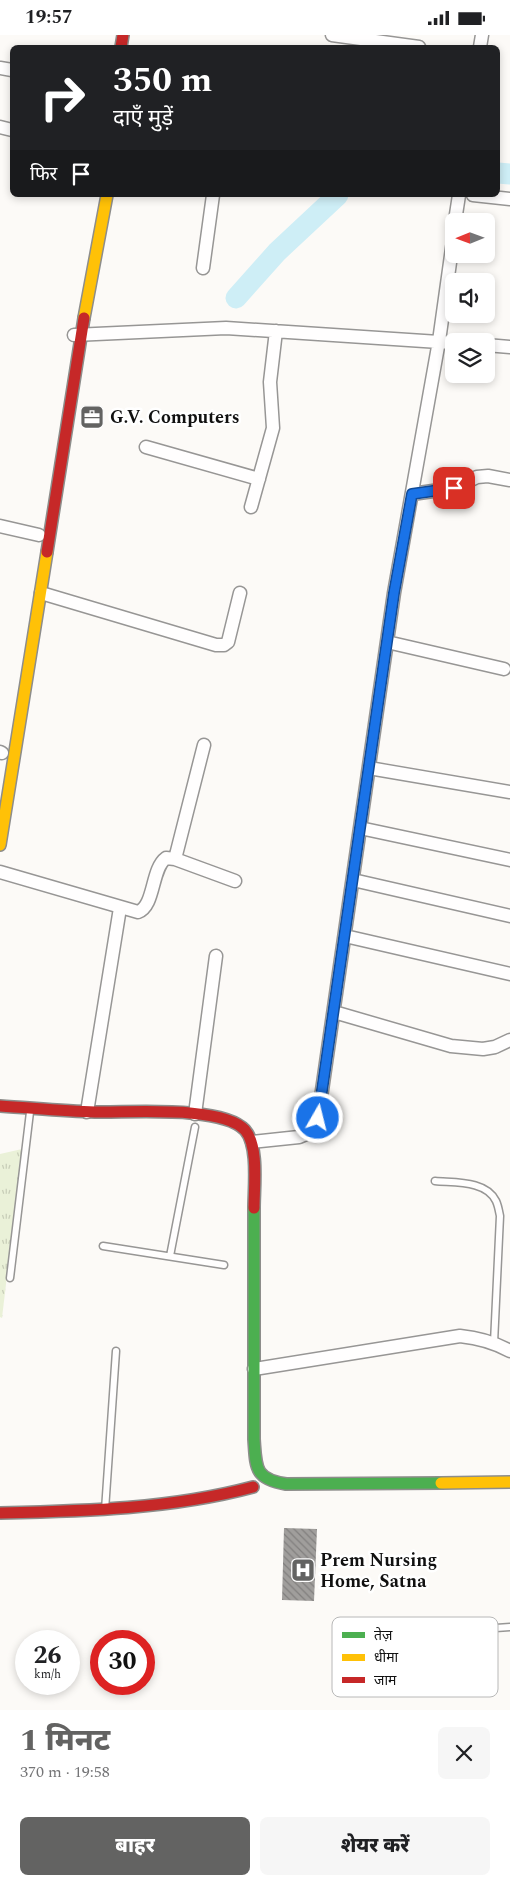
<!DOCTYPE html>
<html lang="hi">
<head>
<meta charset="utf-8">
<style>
  body { margin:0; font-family:Spectral,"Noto Sans Devanagari",serif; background:#f6f6f6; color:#202124; height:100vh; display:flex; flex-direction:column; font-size:19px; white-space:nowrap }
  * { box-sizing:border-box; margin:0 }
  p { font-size:16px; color:#757577 }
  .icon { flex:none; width:28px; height:28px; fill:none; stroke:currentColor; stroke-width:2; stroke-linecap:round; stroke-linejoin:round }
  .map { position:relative; height:1675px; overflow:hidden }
  .sheet { display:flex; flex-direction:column; background:#fff; flex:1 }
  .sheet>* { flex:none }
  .hud { position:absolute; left:10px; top:10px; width:490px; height:152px; border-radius:8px; box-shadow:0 2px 8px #0003; background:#202124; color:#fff; overflow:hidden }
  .needle { width:32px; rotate:269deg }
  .controls { position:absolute; left:445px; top:178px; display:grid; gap:10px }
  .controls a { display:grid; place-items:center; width:50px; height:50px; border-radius:8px; background:#fff; box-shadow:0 2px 8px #0003; font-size:25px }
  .speed { position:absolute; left:15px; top:1595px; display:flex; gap:10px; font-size:25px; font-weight:700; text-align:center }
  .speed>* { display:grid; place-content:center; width:65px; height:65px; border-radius:50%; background:#fff; box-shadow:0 2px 8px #0003; line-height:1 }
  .speed small { font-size:12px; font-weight:400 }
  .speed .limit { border:8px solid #d22; background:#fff; color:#111 }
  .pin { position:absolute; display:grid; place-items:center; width:42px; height:42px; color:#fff; margin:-21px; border-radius:10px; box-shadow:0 2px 8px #0006 }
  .me { position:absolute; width:55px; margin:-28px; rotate:8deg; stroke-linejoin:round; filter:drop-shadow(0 0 4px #0008) }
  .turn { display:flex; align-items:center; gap:18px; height:105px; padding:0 20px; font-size:22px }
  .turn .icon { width:65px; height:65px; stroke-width:2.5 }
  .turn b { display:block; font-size:35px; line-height:42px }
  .then { display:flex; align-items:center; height:48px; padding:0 20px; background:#0003; gap:10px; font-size:19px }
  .round { display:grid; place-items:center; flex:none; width:52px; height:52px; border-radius:8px; background:#f6f6f6 }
  .head { display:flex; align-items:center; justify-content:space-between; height:85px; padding:0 20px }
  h1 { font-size:30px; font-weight:800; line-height:38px; color:#636362 }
  .cta { display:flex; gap:10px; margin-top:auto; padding:10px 20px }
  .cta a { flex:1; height:58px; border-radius:8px; background:#636362; color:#fff; font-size:20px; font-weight:800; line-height:58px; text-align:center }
  .cta a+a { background:#f6f6f6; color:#202124 }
  .status { display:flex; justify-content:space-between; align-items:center; height:35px; padding:0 25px; background:#fff; direction:ltr }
  .status svg { height:14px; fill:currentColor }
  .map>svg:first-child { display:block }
  .park { fill:url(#park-tufts) }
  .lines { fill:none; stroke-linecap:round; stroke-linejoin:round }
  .river { stroke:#ceeef6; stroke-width:21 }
  .building { fill:url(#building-back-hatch) }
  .lane-casing { stroke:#979695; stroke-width:9 }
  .street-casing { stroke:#979695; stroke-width:15 }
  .fast-casing { stroke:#8d8d8b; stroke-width:14 }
  .slow-casing { stroke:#8d8d8b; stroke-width:14 }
  .jam-casing { stroke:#8d8d8b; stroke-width:14 }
  .lane { stroke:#fffefe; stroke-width:6 }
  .street { stroke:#fffefe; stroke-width:12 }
  .fast { stroke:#4caf50; stroke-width:11 }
  .slow { stroke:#ffc107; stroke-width:11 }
  .jam { stroke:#c62828; stroke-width:11 }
  .route-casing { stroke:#114b97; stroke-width:12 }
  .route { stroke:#1a73e8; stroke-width:9 }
  .labels { text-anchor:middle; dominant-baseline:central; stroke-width:5; stroke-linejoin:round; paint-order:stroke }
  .poi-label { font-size:18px; font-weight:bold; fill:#111; stroke:#fff; text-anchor:start }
  .key { fill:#fff; stroke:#b8b8b8; stroke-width:1 }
  .key-label { font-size:14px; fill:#111 }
</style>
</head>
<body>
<div class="status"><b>19:57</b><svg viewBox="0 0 49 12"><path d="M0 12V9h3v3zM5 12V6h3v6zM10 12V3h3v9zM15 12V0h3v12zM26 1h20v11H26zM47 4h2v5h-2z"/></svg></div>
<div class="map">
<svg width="510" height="1675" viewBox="0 0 510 1675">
  <defs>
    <pattern id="park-tufts" width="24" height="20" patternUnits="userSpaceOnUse" patternTransform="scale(1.25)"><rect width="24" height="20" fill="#eaf1d8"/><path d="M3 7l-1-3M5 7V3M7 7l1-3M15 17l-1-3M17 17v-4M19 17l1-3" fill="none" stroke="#c8ceb8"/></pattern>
    <pattern id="building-back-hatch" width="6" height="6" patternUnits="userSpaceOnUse" patternTransform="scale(1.25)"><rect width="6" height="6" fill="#a09e9c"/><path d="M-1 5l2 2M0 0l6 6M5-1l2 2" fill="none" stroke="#817f7e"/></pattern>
  </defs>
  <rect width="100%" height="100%" fill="#fcfaf7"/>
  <!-- park -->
  <path class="park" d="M 22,1114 L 2,1283 L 0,1282 L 0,1119 Z"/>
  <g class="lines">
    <!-- river -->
    <path class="river" d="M 498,138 L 510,139
      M 236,263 L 277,217 L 338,160"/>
  </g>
  <!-- building -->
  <path class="building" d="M 284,1493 L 317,1494 L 314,1566 L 282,1565 Z"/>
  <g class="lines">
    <!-- lane casing -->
    <g class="lane-casing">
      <path id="lane" d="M 435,1146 C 454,1148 486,1145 496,1166 C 498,1170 499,1176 500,1181 L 494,1308
        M 103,1211 L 224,1230
        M 170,1221 L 195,1092
        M 10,1243 L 30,1077
        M 105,1475 L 116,1316
        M 385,1642 C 385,1632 382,1613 388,1605 C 391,1601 395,1601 399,1600 L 510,1592"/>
    </g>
    <!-- street casing -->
    <g class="street-casing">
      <path id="street" d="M 332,0 L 419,12
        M 480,12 L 482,0
        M 0,33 L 12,35
        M 0,92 L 12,95
        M 473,160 L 510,164
        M 455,186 L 459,160
        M 203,233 L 213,160
        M 74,300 L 226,293 L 454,308
        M 486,310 L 510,312
        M 146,412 L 259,444
        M 412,459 L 454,453 L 477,442 L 488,441 L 510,445
        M 251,472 L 273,393 L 270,347 L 276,296
        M 0,491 L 39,500
        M 41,558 L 216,610 L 224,610 L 228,607 L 240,558
        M 387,607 L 504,634
        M 0,717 L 2,718
        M 369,733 L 510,757
        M 360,793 L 510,825
        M 175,824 L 204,710
        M 0,837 L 138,877 C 155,871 151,834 166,823 L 175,824 L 235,846
        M 353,845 L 510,881
        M 345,901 L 510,939
        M 334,977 L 451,1011 L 483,1014 L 495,1012 L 510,1005
        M 87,1077 L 120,873
        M 195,1079 L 216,921
        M 252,1107 L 299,1102 L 313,1096 L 318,1083 L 394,558 L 439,306 L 454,199
        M 254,1334 L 460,1301 C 479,1303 494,1307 510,1316"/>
    </g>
    <!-- fast casing -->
    <g class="fast-casing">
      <path id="fast" d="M 254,1173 L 254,1404 C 256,1432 254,1444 286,1449 L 441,1448"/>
    </g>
    <!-- slow casing -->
    <g class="slow-casing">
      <path id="slow" d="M 84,283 L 107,160
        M 0,810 L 47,517
        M 441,1448 L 510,1447"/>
    </g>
    <!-- jam casing -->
    <g class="jam-casing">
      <path id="jam" d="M 121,12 L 123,0
        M 47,517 L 84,283
        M 0,1071 C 32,1073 64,1076 95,1077 C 129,1078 222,1070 245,1095 C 259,1111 254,1152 254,1173
        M 0,1478 C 85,1476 171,1474 253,1452"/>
    </g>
    <!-- lane -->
    <use href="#lane" class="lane"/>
    <!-- street -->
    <use href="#street" class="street"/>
    <!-- fast -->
    <use href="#fast" class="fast"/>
    <!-- slow -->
    <use href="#slow" class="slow"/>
    <!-- jam -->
    <use href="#jam" class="jam"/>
  </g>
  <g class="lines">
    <!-- route casing -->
    <g class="route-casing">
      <path id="route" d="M 318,1083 L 394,558 L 412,459 L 454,453"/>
    </g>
    <!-- route -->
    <use href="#route" class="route"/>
  </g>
  <!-- icons -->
  <defs>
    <g id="office-square" transform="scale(1.25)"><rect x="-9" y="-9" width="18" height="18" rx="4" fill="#636362" stroke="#fff"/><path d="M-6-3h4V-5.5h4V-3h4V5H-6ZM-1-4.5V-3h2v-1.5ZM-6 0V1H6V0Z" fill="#fff"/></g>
    <g id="hospital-square" transform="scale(1.25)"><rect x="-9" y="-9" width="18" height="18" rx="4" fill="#636362" stroke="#fff"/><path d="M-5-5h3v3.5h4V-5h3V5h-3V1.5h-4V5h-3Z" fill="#fff"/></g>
  </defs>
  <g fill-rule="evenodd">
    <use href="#office-square" x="92" y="382"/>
    <use href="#hospital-square" x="303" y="1535"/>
  </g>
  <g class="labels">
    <!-- poi labels -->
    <g class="poi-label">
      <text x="110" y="382">G.V. Computers</text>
      <text x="320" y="1525">Prem Nursing<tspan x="320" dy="21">Home, Satna</tspan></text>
    </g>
  </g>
  <!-- legend -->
  <rect x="332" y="1582" width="166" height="80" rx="8" class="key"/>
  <rect x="342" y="1597" width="23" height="6" fill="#4caf50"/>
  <rect x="342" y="1619" width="23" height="7" fill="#ffc107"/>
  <rect x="342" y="1642" width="23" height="6" fill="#c62828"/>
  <g class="key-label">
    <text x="374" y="1605">तेज़</text>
    <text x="374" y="1627">धीमा</text>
    <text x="374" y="1650">जाम</text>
  </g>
</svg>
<div class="controls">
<a><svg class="needle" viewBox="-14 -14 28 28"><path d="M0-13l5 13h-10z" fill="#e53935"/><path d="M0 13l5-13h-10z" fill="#757577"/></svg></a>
<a><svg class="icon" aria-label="sound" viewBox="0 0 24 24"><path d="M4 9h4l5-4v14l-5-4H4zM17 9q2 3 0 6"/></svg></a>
<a><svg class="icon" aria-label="layers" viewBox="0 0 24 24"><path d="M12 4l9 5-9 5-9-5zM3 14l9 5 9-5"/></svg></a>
</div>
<div class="speed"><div>26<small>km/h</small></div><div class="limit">30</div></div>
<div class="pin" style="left:454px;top:453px;background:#d93025"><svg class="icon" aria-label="arrive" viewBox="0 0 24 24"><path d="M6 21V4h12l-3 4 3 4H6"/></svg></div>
<svg class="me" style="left:318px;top:1083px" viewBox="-20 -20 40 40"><circle r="17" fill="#1a73e8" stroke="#fff" stroke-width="3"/><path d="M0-11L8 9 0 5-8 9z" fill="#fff"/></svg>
<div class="hud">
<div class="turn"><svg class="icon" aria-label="right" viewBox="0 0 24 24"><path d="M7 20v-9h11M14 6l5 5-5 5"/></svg><div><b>350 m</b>दाएँ मुड़ें</div></div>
<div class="then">फिर<svg class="icon" aria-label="arrive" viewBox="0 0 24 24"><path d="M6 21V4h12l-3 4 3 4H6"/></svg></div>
</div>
</div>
<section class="sheet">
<div class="head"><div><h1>1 मिनट</h1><p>370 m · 19:58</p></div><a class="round"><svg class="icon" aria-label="close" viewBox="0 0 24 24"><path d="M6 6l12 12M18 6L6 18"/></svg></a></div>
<div class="cta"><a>बाहर</a><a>शेयर करें</a></div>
</section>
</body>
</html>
